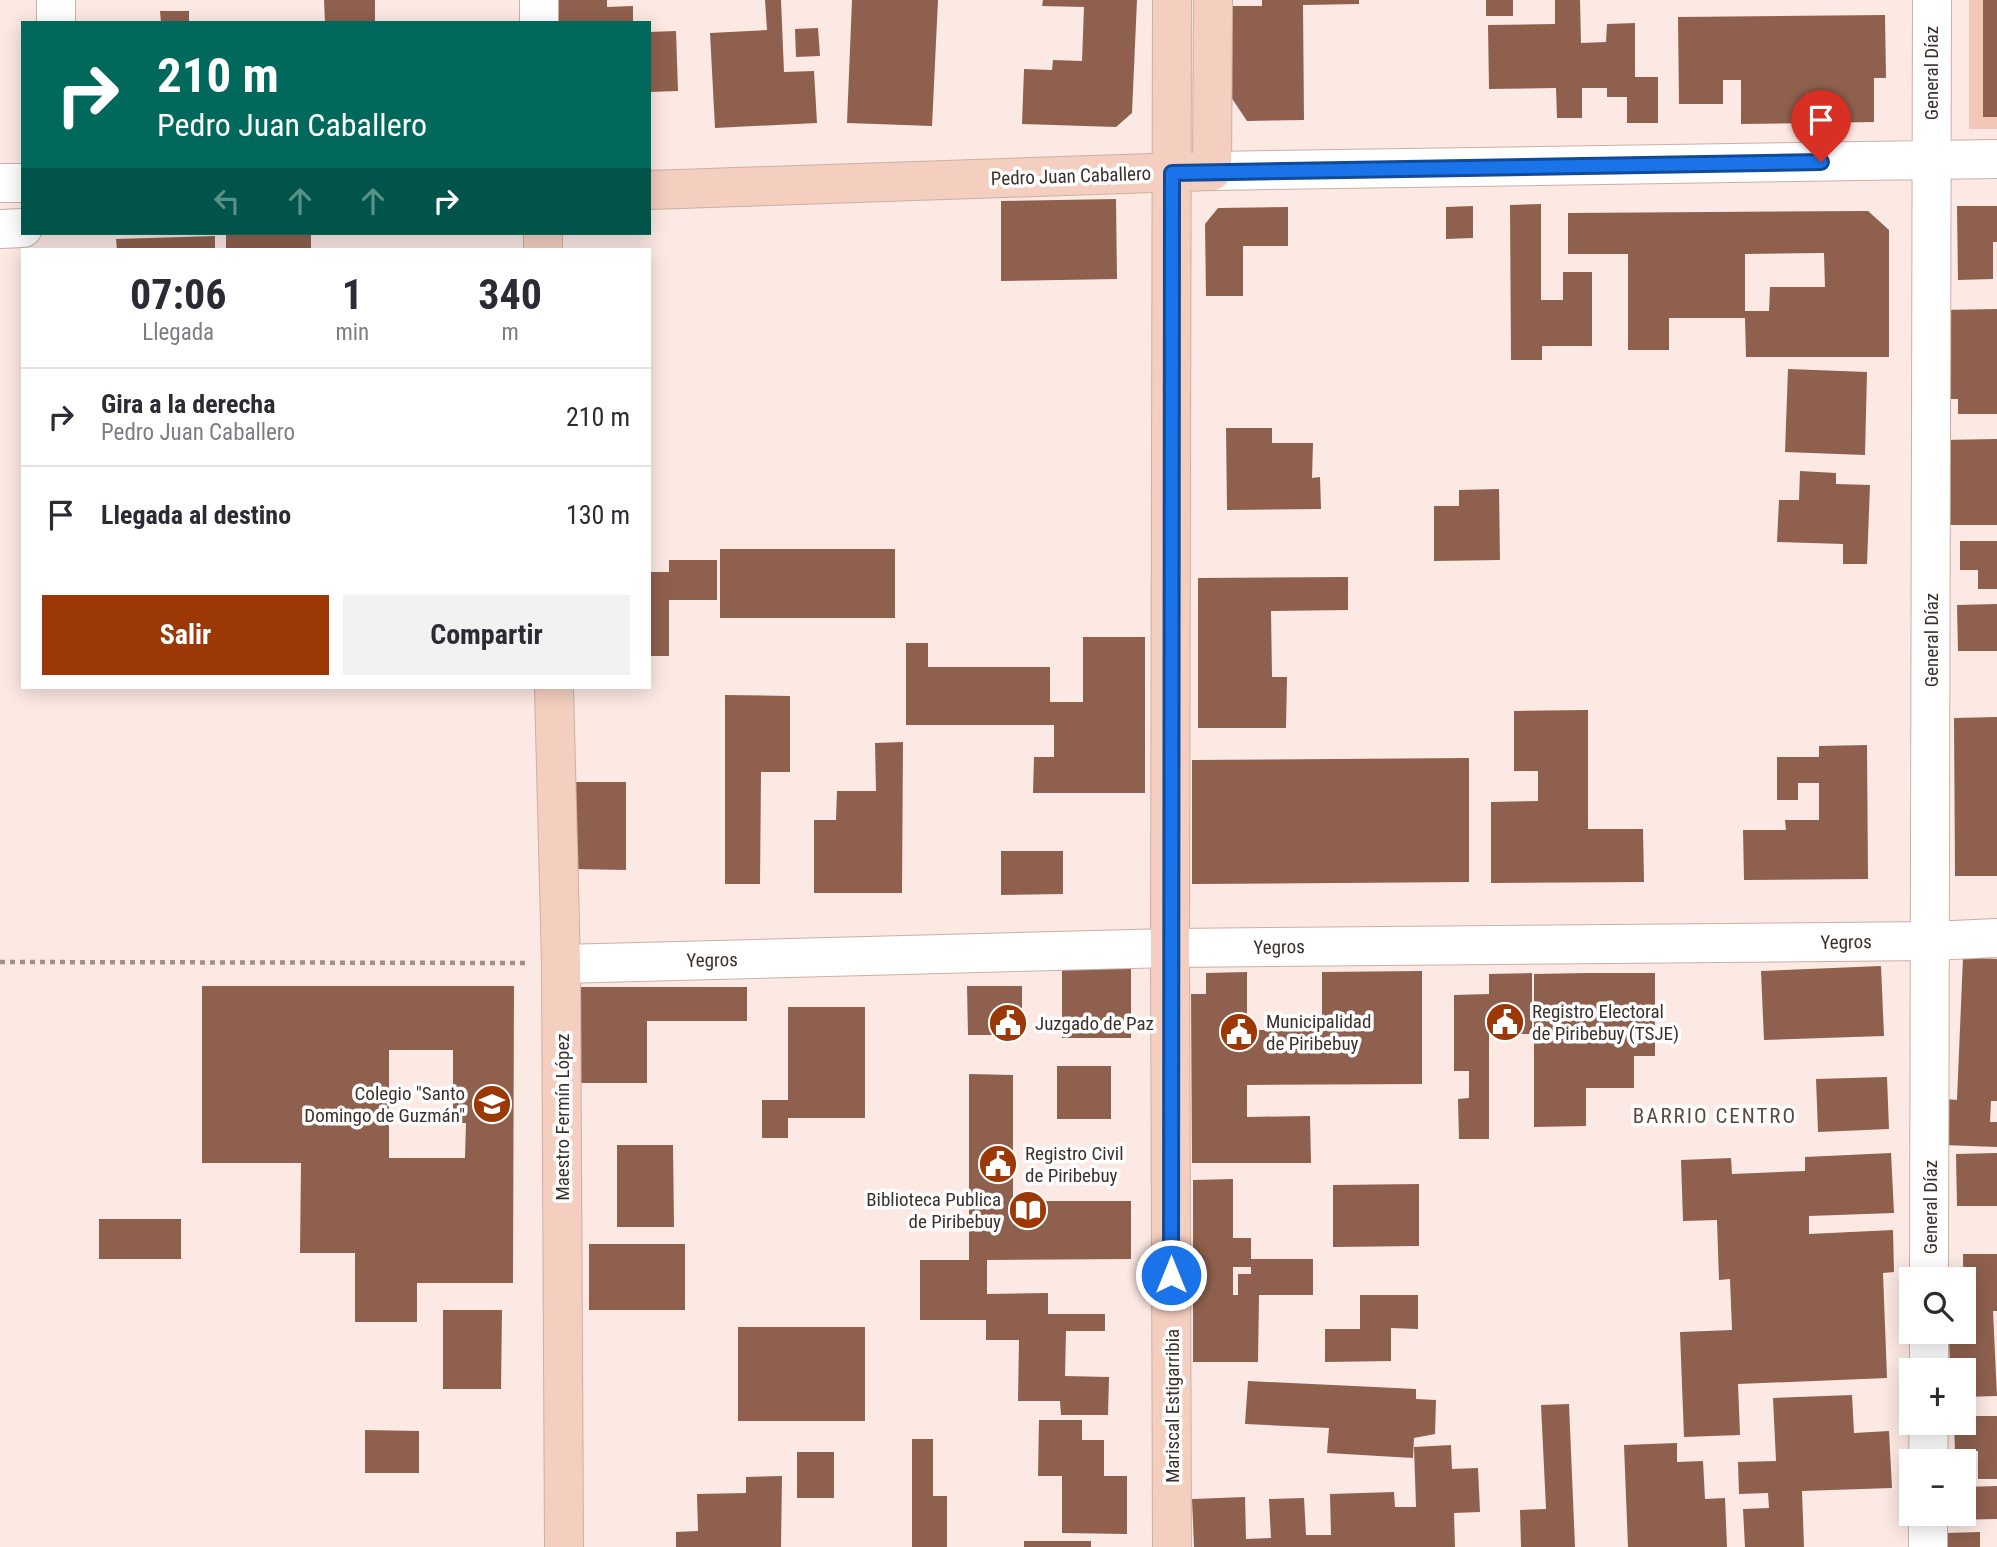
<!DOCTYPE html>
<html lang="es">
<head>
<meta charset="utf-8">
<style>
  body { margin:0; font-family:"Roboto Condensed",sans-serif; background:#f2f2f3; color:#2b2b33; height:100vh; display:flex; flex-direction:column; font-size:26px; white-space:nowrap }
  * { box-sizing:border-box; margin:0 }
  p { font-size:23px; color:#7c7c81 }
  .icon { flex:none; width:38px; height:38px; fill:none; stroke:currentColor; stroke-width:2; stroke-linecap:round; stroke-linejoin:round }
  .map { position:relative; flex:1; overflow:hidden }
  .drawer { position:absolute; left:21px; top:248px; width:630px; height:441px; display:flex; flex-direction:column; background:#fff; border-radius:0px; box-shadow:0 4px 18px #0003 }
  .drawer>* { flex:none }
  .guide { position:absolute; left:21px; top:21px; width:630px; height:214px; border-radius:0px; box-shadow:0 4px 18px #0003; background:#00695c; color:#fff; overflow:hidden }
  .fabs { position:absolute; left:1899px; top:1267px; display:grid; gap:14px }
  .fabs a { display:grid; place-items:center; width:77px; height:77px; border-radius:0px; background:#fff; box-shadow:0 4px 18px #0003; font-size:35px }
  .pin { position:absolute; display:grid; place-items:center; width:60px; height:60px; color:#fff; margin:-72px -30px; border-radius:50% 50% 50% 0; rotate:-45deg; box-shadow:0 0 7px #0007 }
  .pin .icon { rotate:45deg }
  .me { position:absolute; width:77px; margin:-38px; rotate:0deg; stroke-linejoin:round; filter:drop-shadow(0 0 5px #0008) }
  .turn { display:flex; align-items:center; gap:24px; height:147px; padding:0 21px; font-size:32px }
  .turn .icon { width:91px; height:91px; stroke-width:2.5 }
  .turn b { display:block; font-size:49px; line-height:60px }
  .lanes { display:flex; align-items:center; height:66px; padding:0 21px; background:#0003; justify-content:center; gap:35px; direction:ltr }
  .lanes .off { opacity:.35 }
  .eta { display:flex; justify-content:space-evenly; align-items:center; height:119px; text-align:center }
  .eta b { font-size:42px; font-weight:700; line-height:49px }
  .button { display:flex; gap:14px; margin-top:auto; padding:14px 21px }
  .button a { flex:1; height:80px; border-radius:0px; background:#9c3805; color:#fff; font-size:28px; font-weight:700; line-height:80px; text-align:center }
  .button a+a { background:#f2f2f3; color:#2b2b33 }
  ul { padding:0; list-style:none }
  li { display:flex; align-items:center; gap:21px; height:98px; padding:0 21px; border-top:2px solid #e1e1e2 }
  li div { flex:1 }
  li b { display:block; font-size:26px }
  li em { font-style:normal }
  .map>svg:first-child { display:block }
  .green { fill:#f3c7b7 }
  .building { fill:#8f604e; fill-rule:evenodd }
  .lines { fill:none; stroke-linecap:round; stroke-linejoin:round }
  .street-casing { stroke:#ccafa5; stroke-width:40 }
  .secondary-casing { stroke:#ccafa5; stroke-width:40 }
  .path { stroke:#9f908a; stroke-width:4.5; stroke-dasharray:5 5; stroke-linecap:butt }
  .street { stroke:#fff; stroke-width:38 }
  .secondary { stroke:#f4cfc0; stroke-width:38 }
  .route-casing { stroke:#114b97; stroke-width:18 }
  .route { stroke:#1a73e8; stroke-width:12 }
  .labels { text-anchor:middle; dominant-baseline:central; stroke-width:7; stroke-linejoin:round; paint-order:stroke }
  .street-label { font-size:19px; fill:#3b302b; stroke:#fff }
  .poi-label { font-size:19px; fill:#3b302b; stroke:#fff; text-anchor:start }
  .neighbourhood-label { font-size:21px; letter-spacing:2px; fill:#60473e; stroke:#fff }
</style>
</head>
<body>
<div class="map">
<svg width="1997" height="1547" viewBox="0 0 1997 1547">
  <rect width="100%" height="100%" fill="#fce9e3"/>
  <!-- green -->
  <path class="green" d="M 1969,0 L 1997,0 L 1997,129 L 1969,129 Z"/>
  <!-- building -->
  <path class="building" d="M 324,0 L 375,0 L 375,23 L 325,23 Z
    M 549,0 L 607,0 L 607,7 L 633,6 L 633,23 L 550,23 Z
    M 765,0 L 781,0 L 784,72 L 814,71 L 817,123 L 715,128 L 710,33 L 767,30 Z
    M 852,0 L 938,0 L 932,126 L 847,123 Z
    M 1043,0 L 1137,0 L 1132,113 L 1116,127 L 1022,124 L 1024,69 L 1052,70 L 1053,60 L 1082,61 L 1084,7 L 1042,6 Z
    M 1262,0 L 1359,0 L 1359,4 L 1303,5 L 1304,120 L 1247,121 L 1231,97 L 1230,6 L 1262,6 Z
    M 1486,0 L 1513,0 L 1513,16 L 1486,16 Z
    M 1555,0 L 1580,0 L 1581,43 L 1606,42 L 1607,24 L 1635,23 L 1635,77 L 1658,77 L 1658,123 L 1627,123 L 1627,97 L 1607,97 L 1607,88 L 1582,88 L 1582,118 L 1557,118 L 1556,88 L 1489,89 L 1488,25 L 1555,24 Z
    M 1983,0 L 1997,0 L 1997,117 L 1983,117 Z
    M 160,11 L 189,11 L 189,23 L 161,23 Z
    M 1885,15 L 1886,78 L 1874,78 L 1874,122 L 1741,124 L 1741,80 L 1723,80 L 1723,104 L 1679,104 L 1678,17 Z
    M 818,28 L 820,56 L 796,57 L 795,29 Z
    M 676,31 L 678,91 L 649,92 L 649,32 Z
    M 1116,199 L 1117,279 L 1001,281 L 1001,201 Z
    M 1541,204 L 1541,300 L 1563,300 L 1563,272 L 1592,272 L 1592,346 L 1542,346 L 1542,360 L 1511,360 L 1510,205 Z
    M 1473,206 L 1473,238 L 1446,239 L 1446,207 Z
    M 1957,206 L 1997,206 L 1997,242 L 1993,242 L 1993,279 L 1958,280 Z
    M 1288,207 L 1288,246 L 1243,246 L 1243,296 L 1206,296 L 1205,224 L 1218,208 Z
    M 1868,211 L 1889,230 L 1889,357 L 1746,357 L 1745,318 L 1669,318 L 1669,350 L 1628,350 L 1628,254 L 1568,254 L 1568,213 ZM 1824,253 L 1825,287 L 1770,287 L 1769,311 L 1745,311 L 1745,254 Z
    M 311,233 L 311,250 L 226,250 L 226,234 Z
    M 215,236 L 215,250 L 117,250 L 116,239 Z
    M 1997,309 L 1997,414 L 1958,414 L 1958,399 L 1944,399 L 1944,310 Z
    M 1788,369 L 1867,372 L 1865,455 L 1785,452 Z
    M 1226,428 L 1272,428 L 1272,443 L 1313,443 L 1312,478 L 1320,477 L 1321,509 L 1227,510 Z
    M 1997,439 L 1997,525 L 1950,525 L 1950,492 L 1942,440 Z
    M 1800,471 L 1836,473 L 1836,484 L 1870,485 L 1867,564 L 1843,564 L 1843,544 L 1777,542 L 1779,500 L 1799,500 Z
    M 1499,489 L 1500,560 L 1434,561 L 1434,506 L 1459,506 L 1459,490 Z
    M 1960,541 L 1997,541 L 1997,589 L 1978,589 L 1978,570 L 1960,570 Z
    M 720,549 L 895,549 L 895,618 L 720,618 Z
    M 669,560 L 717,560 L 717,600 L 669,600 L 669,656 L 649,656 L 649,572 L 669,572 Z
    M 1348,577 L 1348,610 L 1271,611 L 1272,677 L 1287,677 L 1286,728 L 1198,728 L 1198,578 Z
    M 1997,604 L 1997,651 L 1958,651 L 1957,605 Z
    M 1083,637 L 1145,637 L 1145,793 L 1033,793 L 1034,757 L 1054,757 L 1054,725 L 906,725 L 906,643 L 928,643 L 928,667 L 1050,667 L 1050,702 L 1083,702 Z
    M 725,695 L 790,696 L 790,772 L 761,772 L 760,884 L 725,884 Z
    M 1588,710 L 1588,829 L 1643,829 L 1644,882 L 1491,883 L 1491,802 L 1538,801 L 1538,771 L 1514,771 L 1514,711 Z
    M 1997,717 L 1997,876 L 1955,876 L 1954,718 Z
    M 903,742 L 902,893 L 814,893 L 814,820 L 836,820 L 837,791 L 876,791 L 875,743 Z
    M 1867,745 L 1868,879 L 1744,880 L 1743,830 L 1786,830 L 1785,820 L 1819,820 L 1819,783 L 1798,783 L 1798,800 L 1777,800 L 1777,757 L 1819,757 L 1819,746 Z
    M 1469,758 L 1469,882 L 1192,884 L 1192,760 Z
    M 573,782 L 626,782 L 626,870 L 573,869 Z
    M 1001,851 L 1063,851 L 1063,894 L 1001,895 Z
    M 1963,957 L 1997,959 L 1997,1101 L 1991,1101 L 1990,1122 L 1997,1122 L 1997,1147 L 1943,1145 L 1945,1099 L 1957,1100 Z
    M 1881,966 L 1884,1036 L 1764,1040 L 1761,971 Z
    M 1062,969 L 1131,969 L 1131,1038 L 1062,1038 Z
    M 1422,971 L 1422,1084 L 1247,1085 L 1247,1117 L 1310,1116 L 1311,1163 L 1192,1163 L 1191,994 L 1206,994 L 1206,973 L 1247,972 L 1247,1030 L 1322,1030 L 1322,972 Z
    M 1532,973 L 1532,1034 L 1489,1034 L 1489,1139 L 1459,1139 L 1458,1099 L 1469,1098 L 1469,1071 L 1454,1071 L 1454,995 L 1489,994 L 1489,974 Z
    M 1586,973 L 1655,973 L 1655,1056 L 1634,1056 L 1634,1088 L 1586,1088 L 1586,1126 L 1534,1127 L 1534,974 Z
    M 202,986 L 514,986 L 513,1283 L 417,1283 L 417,1322 L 355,1322 L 355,1253 L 300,1253 L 301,1163 L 202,1163 ZM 389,1050 L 453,1050 L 453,1123 L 466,1123 L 465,1158 L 389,1158 Z
    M 967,986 L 1022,986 L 1022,1035 L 968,1035 Z
    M 581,987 L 747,987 L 747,1021 L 647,1021 L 647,1083 L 581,1083 Z
    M 788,1007 L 865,1007 L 865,1118 L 788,1118 L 788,1138 L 762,1138 L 762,1100 L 788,1100 Z
    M 1057,1066 L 1111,1066 L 1111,1119 L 1057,1119 Z
    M 969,1074 L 1013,1075 L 1013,1201 L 1131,1201 L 1131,1259 L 987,1260 L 987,1294 L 1048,1293 L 1048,1314 L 1105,1314 L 1105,1331 L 1066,1331 L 1065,1376 L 1109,1377 L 1108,1415 L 1061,1415 L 1060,1401 L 1018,1401 L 1019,1340 L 986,1340 L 986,1320 L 920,1320 L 920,1260 L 969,1260 Z
    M 1887,1077 L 1889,1129 L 1818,1132 L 1816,1079 Z
    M 617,1145 L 673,1145 L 674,1227 L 617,1227 Z
    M 1891,1153 L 1894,1213 L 1809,1216 L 1809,1234 L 1893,1230 L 1894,1272 L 1883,1273 L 1887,1378 L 1738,1384 L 1740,1435 L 1684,1437 L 1680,1332 L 1732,1330 L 1730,1279 L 1719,1280 L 1717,1220 L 1683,1221 L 1681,1160 L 1731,1158 L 1732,1174 L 1805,1171 L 1805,1157 Z
    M 1997,1153 L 1997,1206 L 1957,1206 L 1956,1154 Z
    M 1233,1179 L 1233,1238 L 1251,1238 L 1251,1259 L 1313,1259 L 1313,1295 L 1259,1295 L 1258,1362 L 1193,1362 L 1193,1180 ZM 1233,1267 L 1251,1267 L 1251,1274 L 1238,1274 L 1238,1295 L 1233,1295 Z
    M 1419,1184 L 1419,1246 L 1333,1247 L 1333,1185 Z
    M 99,1219 L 181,1219 L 181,1259 L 99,1259 Z
    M 589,1244 L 685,1244 L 685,1310 L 589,1310 Z
    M 1963,1254 L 1997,1254 L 1997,1311 L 1993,1311 L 1997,1396 L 1964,1397 L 1964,1370 L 1950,1370 L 1949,1336 L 1964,1336 Z
    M 1360,1295 L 1418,1295 L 1418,1329 L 1391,1328 L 1391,1361 L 1325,1362 L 1325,1329 L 1360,1329 Z
    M 443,1310 L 502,1310 L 501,1389 L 443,1389 Z
    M 738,1327 L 865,1327 L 865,1421 L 738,1421 Z
    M 1248,1381 L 1416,1389 L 1416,1399 L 1436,1400 L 1435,1434 L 1414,1438 L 1413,1458 L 1327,1453 L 1329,1428 L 1245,1424 Z
    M 1852,1395 L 1854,1433 L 1889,1431 L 1892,1488 L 1802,1491 L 1804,1547 L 1745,1547 L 1743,1509 L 1769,1508 L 1768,1493 L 1739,1494 L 1738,1462 L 1776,1461 L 1773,1398 Z
    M 1569,1404 L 1575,1547 L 1521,1547 L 1520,1510 L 1546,1509 L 1541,1405 Z
    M 1964,1416 L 1997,1416 L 1997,1479 L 1978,1479 L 1978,1451 L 1955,1451 L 1954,1423 L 1964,1423 Z
    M 1039,1420 L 1082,1420 L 1082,1440 L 1104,1440 L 1104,1476 L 1127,1476 L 1127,1534 L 1062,1533 L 1062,1476 L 1038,1476 Z
    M 365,1430 L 419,1431 L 419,1473 L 365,1473 Z
    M 912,1439 L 933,1439 L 933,1496 L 947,1496 L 947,1547 L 912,1547 Z
    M 1677,1443 L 1677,1462 L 1703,1461 L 1705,1499 L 1725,1498 L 1727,1547 L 1628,1547 L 1624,1445 Z
    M 1451,1445 L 1452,1469 L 1478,1468 L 1480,1512 L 1454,1513 L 1455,1547 L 1194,1547 L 1192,1499 L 1245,1497 L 1246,1539 L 1271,1538 L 1269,1499 L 1304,1498 L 1306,1535 L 1331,1535 L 1330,1494 L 1394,1492 L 1395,1507 L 1416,1507 L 1414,1447 Z
    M 797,1452 L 834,1452 L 834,1498 L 797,1498 Z
    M 782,1476 L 781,1547 L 676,1547 L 676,1532 L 698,1531 L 697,1494 L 746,1493 L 746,1477 Z
    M 1997,1486 L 1997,1519 L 1947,1520 L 1947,1514 L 1964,1514 L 1964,1487 Z
    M 1980,1532 L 1980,1547 L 1947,1547 L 1947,1533 Z
    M 1024,1541 L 1091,1541 L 1091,1547 L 1024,1547 Z"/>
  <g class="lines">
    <!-- street casing -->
    <g class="street-casing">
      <path id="street" d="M 539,0 L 539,23
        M 56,23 L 56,0
        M 1212,171 L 1997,159
        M 0,183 L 23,183
        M 0,229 L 23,228
        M 561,964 L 1170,948 L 1931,941 L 1997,938
        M 1929,1279 L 1932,0
        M 1929,1370 L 1929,1332
        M 1928,1461 L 1929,1423
        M 1928,1547 L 1928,1514"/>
    </g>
    <!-- secondary casing -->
    <g class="secondary-casing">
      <path id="secondary" d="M 1172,0 L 1170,948 L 1172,1547
        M 649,190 L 1212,171 L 1213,0
        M 543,233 L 543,250
        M 554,688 L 561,964 L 564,1547"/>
    </g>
    <!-- path -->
    <path class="path" d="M 0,962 L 525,963"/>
    <!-- street -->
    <use href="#street" class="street"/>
    <!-- secondary -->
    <use href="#secondary" class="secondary"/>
  </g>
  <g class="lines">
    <!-- route casing -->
    <g class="route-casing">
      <path id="route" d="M 1171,1275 L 1172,173 L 1821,162"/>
    </g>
    <!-- route -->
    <use href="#route" class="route"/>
  </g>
  <!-- icons -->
  <defs>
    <g id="civic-disc" transform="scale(2.0125)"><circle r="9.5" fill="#9c3805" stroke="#fff"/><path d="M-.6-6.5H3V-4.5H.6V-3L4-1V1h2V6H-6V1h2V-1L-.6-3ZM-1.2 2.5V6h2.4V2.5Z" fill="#fff"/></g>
    <g id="school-disc" transform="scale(2.0125)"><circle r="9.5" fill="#9c3805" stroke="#fff"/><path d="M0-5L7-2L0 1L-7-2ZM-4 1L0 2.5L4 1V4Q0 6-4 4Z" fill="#fff"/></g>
    <g id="library-disc" transform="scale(2.0125)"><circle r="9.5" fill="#9c3805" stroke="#fff"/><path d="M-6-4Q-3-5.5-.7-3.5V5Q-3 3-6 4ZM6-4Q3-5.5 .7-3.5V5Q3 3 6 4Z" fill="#fff"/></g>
  </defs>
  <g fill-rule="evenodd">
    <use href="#civic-disc" x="1505" y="1022"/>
    <use href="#civic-disc" x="1008" y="1023"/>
    <use href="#civic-disc" x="1239" y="1032"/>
    <use href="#school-disc" x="492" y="1104"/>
    <use href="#civic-disc" x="998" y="1164"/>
    <use href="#library-disc" x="1028" y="1210"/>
  </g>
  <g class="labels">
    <!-- street labels -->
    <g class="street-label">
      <text transform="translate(1931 73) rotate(-90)">General Díaz</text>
      <text transform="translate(1071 176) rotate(-2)">Pedro Juan Caballero</text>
      <text transform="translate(1931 640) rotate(-90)">General Díaz</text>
      <text transform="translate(1846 942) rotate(-1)">Yegros</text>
      <text transform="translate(1279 947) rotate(-1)">Yegros</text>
      <text transform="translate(712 960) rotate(-1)">Yegros</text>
      <text transform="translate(562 1117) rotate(-90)">Maestro Fermín López</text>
      <text transform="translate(1930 1207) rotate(-90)">General Díaz</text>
      <text transform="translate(1172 1406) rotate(-90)">Mariscal Estigarribia</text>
    </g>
    <!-- poi labels -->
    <g class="poi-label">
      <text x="1532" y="1011">Registro Electoral<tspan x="1532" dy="22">de Piribebuy (TSJE)</tspan></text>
      <text x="1266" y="1021">Municipalidad<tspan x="1266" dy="22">de Piribebuy</tspan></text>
      <text x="1035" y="1023">Juzgado de Paz</text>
      <text x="465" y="1093" text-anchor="end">Colegio "Santo<tspan x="465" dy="22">Domingo de Guzmán"</tspan></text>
      <text x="1025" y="1153">Registro Civil<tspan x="1025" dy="22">de Piribebuy</tspan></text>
      <text x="1001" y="1199" text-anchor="end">Biblioteca Publica<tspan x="1001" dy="22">de Piribebuy</tspan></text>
    </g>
    <!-- neighbourhood labels -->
    <g class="neighbourhood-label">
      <text x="1715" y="1116">BARRIO CENTRO</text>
    </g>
  </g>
</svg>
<div class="fabs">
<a><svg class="icon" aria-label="search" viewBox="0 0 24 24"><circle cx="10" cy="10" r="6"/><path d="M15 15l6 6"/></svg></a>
<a>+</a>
<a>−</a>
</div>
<div class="pin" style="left:1821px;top:162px;background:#d93025"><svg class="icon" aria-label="arrive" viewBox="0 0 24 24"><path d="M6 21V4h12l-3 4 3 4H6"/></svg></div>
<svg class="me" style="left:1171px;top:1275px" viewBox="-20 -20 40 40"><circle r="17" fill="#1a73e8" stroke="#fff" stroke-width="3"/><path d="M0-11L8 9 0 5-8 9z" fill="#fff"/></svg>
<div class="guide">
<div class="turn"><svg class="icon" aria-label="right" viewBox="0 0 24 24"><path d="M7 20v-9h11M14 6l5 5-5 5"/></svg><div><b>210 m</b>Pedro Juan Caballero</div></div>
<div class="lanes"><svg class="icon off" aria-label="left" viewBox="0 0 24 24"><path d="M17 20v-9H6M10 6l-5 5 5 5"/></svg><svg class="icon off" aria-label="ahead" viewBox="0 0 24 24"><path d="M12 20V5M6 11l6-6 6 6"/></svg><svg class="icon off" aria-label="ahead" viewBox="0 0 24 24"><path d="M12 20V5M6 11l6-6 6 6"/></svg><svg class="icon" aria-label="right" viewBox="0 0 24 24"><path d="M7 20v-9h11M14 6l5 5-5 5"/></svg></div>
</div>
<section class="drawer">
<div class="eta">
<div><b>07:06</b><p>Llegada</p></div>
<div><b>1</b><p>min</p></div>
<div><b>340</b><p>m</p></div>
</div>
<ul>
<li><svg class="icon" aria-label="right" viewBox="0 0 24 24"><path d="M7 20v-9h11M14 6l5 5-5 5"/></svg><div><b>Gira a la derecha</b><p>Pedro Juan Caballero</p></div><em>210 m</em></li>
<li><svg class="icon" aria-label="arrive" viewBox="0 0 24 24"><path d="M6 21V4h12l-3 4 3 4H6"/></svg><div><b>Llegada al destino</b></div><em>130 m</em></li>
</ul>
<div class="button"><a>Salir</a><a>Compartir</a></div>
</section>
</div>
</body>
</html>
